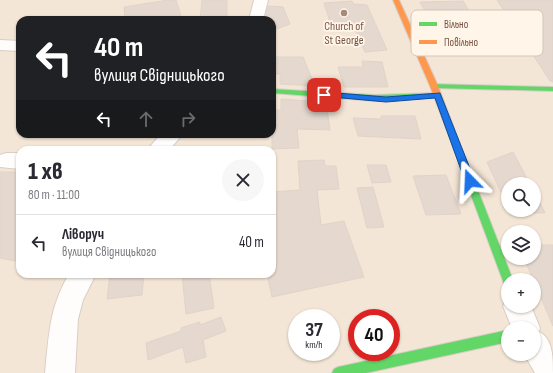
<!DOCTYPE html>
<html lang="uk">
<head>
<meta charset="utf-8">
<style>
  body { margin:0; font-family:"Sofia Sans Condensed",sans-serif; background:#f7f7f7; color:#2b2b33; height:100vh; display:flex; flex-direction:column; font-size:15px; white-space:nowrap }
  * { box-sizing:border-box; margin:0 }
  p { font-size:13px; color:#7c7c81 }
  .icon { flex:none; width:22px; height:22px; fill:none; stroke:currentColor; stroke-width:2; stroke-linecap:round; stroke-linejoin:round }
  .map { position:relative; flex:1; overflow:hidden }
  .sheet { position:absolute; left:16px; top:146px; width:260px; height:132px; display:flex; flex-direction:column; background:#fff; border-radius:12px; box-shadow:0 1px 3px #0004 }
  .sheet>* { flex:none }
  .guide { position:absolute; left:16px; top:16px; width:260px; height:122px; border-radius:12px; box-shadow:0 1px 3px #0004; background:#202124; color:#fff; overflow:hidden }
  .tools { position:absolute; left:501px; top:177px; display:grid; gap:8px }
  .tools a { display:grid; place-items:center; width:40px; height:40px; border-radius:50%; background:#fff; box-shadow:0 1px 3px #0004; font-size:20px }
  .speed { position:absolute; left:288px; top:309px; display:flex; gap:8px; font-size:20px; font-weight:700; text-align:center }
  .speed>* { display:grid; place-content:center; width:52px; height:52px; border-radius:50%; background:#fff; box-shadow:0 1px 3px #0004; line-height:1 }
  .speed small { font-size:10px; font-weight:400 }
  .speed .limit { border:6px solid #d22; background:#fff; color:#111 }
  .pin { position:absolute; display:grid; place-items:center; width:34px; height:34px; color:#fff; margin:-17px; border-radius:8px; box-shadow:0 2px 6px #0006 }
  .me { position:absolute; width:44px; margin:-22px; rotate:339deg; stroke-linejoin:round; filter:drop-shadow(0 0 3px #0008) }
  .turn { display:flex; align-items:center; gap:14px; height:84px; padding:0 12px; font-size:18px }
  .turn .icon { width:52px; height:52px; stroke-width:2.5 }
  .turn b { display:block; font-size:28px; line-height:34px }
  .lanes { display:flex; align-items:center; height:38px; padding:0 12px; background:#0003; justify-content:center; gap:20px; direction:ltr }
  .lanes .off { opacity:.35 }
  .round { display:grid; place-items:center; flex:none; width:42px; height:42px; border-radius:21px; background:#f7f7f7 }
  .head { display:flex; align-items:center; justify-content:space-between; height:68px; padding:0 12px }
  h1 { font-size:24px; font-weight:800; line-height:30px }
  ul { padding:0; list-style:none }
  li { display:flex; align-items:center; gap:12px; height:56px; padding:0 12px; border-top:1px solid #e1e1e2 }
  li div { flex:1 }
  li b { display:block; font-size:15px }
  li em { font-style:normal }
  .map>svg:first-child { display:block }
  .residential { fill:#f4e6d6; fill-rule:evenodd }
  .building { fill:#e4d8cf; stroke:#e1d3c9 }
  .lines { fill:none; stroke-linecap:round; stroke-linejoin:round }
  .street-casing { stroke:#d9cdc5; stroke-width:2 }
  .fast-casing { stroke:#d8cdc4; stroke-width:2 }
  .slow-casing { stroke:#d8cdc4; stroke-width:2 }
  .street { fill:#fefdfb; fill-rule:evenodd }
  .fast { fill:#63d668; fill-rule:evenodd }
  .slow { fill:#ff974d; fill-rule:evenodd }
  .route { fill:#1a73e8; stroke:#114b97 }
  .poi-dot { fill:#a48b7e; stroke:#fff5e9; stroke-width:1.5 }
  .labels { text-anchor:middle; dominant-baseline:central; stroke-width:3.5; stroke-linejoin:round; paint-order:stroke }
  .far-poi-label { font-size:12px; fill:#775546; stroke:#fff5e9 }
  .key { fill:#fff5e9; stroke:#d6c5b8; stroke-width:1 }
  .key-label { font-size:11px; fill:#775546 }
</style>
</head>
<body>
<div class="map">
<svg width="553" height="373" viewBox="0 0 553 373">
  <rect width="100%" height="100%" fill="#f8f0e7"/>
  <!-- residential -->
  <path class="residential" d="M 0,0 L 553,0 L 553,373 L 0,373 ZM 20,20 L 272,20 L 272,134 L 20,134 ZM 20,150 L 272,150 L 272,274 L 20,274 ZM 508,184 L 534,184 L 534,210 L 508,210 ZM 508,232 L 534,232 L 534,258 L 508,258 ZM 508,280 L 534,280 L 534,306 L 508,306 ZM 297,318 L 331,318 L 331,352 L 297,352 ZM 357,318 L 391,318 L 391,352 L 357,352 ZM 508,328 L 534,328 L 534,354 L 508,354 Z"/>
  <!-- building -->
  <path class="building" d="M 168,0 L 176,0 L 181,16 L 125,20 L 124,7 Z
    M 202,0 L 227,0 L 227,20 L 200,20 Z
    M 497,0 L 553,0 L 553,82 L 550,81 Z
    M 352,1 L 353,4 L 367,5 L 387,50 L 365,52 L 353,24 L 331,25 L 324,3 Z
    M 463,1 L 483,34 L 454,36 L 445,22 L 432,23 L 420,2 Z
    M 268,6 L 283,7 L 290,24 L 274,30 L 272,20 L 269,20 L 266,13 Z
    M 275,57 L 303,57 L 315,86 L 280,84 L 280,74 L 275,74 Z
    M 362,61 L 382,62 L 388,87 L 344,87 L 338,67 L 363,67 Z
    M 281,99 L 321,102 L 324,110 L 327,109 L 330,130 L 297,129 L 299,148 L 272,149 L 272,110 L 281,110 Z
    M 381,116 L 415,116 L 421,139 L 358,136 L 353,118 L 381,119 Z
    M 513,152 L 530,184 L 508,184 L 508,208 L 487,162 Z
    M 324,160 L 325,166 L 336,166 L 339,189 L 317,190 L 321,225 L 344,221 L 364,277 L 272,297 L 267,274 L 272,274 L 272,192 L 300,190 L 298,161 Z
    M 367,165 L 386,165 L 391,182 L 372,183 Z
    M 0,172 L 20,172 L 20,262 L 0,258 Z
    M 446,175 L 461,214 L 426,215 L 413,176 Z
    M 373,187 L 384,227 L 367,228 L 357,188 Z
    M 534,191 L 545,213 L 510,213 L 509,210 L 534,210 Z
    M 534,245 L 553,245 L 553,326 L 524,258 L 534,258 Z
    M 110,274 L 144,274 L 142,295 L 107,299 Z
    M 182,274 L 209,274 L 214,308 L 186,314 Z
    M 221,317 L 226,331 L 203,340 L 206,357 L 186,363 L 183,347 L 148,360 L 146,343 L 181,331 L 181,328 L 200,322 L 200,325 Z"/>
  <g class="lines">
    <!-- street casing -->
    <g class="street-casing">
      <path id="street" d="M 254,0 L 268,0 L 263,20 L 249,20 Z
        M 0,40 L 20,41 L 20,51 L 0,50 Z
        M 161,134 L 183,134 L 169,150 L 147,150 Z
        M 6,153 L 20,153 L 20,169 L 0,167 L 0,155 Z
        M 69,274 L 96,274 L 83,300 L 78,319 L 75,373 L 45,373 C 49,335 49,308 69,274 Z
        M 508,296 L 508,306 L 531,306 L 540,328 L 539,332 C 553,338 553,358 553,373 L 535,373 L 524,354 L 534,354 L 534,328 L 512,328 L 503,306 Z"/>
    </g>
    <!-- fast casing -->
    <g class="fast-casing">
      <path id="fast" d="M 431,84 L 553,87 L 553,91 L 434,88 L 430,86 Z
        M 272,89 L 375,95 L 437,93 L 441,95 L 437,97 L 375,101 L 272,93 Z
        M 456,141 L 460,144 L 513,280 L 508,280 L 508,286 L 504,285 L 503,281 L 452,144 Z
        M 508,330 L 508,342 L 366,373 L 332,373 L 334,369 L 338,367 Z"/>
    </g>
    <!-- slow casing -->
    <g class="slow-casing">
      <path id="slow" d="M 393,0 L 399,0 L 438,86 L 460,144 L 459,146 L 453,146 L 452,144 L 430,86 Z"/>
    </g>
    <!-- street -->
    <use href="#street" class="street"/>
    <!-- fast -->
    <use href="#fast" class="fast"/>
    <!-- slow -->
    <use href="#slow" class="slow"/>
  </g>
  <!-- route -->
  <path class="route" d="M 324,92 L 386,97 L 440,93 L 475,181 L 473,184 L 470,185 L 465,181 L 435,98 L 386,102 L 321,96 L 321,93 Z"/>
  <!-- markers -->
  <circle class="poi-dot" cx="344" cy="13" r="4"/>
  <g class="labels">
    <!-- far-poi labels -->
    <g class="far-poi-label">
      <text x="344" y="26">Church of<tspan x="344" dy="14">St George</tspan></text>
    </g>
  </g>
  <!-- legend -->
  <rect x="411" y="10" width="132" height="46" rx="6" class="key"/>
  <rect x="419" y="22" width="18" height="4" fill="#63d668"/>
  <rect x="419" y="40" width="18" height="4" fill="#ff974d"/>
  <g class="key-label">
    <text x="444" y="28">Вільно</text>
    <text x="444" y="46">Повільно</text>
  </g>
</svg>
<div class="tools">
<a><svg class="icon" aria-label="search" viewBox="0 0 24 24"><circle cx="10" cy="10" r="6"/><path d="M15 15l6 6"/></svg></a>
<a><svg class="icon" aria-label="layers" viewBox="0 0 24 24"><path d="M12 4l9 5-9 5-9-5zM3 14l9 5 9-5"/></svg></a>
<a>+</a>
<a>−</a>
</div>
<div class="speed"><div>37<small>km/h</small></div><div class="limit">40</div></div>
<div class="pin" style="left:324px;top:95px;background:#d93025"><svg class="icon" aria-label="arrive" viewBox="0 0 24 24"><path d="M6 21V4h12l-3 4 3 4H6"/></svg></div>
<svg class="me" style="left:470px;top:181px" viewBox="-20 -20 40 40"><path d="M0-17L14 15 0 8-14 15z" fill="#1a73e8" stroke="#fff" stroke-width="4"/></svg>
<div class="guide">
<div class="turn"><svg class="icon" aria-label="left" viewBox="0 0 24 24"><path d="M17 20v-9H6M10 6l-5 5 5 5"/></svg><div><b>40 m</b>вулиця Свідницького</div></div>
<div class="lanes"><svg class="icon" aria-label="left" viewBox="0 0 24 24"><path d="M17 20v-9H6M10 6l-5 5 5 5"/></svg><svg class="icon off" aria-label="ahead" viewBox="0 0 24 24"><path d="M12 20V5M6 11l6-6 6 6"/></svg><svg class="icon off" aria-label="right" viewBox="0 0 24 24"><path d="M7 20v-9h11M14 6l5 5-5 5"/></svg></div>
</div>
<section class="sheet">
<div class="head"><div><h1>1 хв</h1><p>80 m · 11:00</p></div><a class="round"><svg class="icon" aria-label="close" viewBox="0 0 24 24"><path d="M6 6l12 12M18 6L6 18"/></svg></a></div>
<ul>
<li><svg class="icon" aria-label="left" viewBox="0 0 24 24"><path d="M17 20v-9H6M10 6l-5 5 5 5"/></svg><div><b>Ліворуч</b><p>вулиця Свідницького</p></div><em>40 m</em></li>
</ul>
</section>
</div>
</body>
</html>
